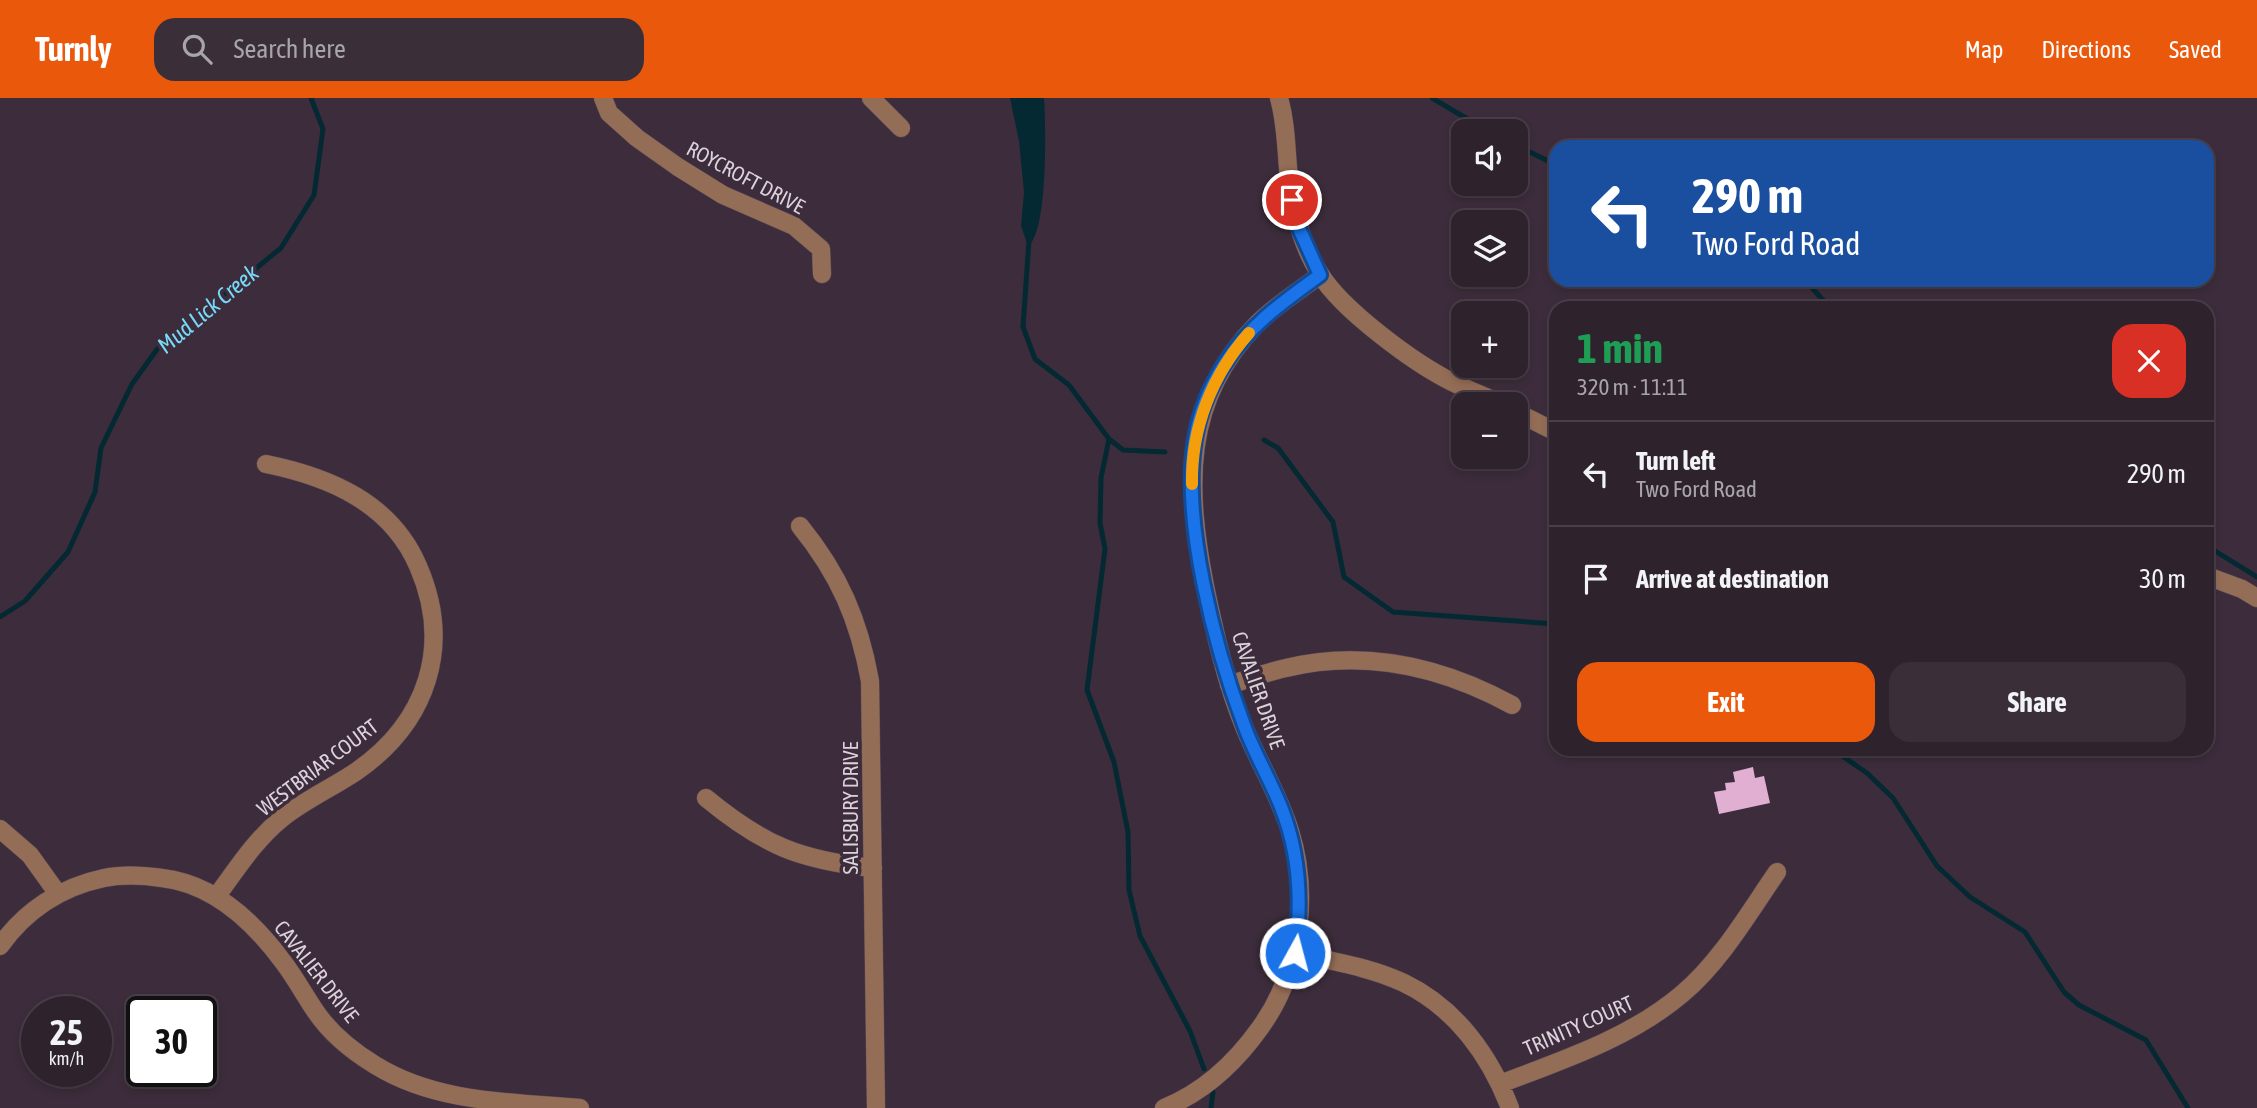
<!DOCTYPE html>
<html lang="en">
<head>
<meta charset="utf-8">
<style>
  body { margin:0; font-family:"Asap Condensed",sans-serif; background:#3a2f39; color:#f1f3f6; height:100vh; display:flex; flex-direction:column; font-size:26px; white-space:nowrap }
  * { box-sizing:border-box; margin:0 }
  p { font-size:23px; color:#a7a4aa }
  .icon { flex:none; width:38px; height:38px; fill:none; stroke:currentColor; stroke-width:2; stroke-linecap:round; stroke-linejoin:round }
  .map { position:relative; flex:1; overflow:hidden }
  .details { position:absolute; left:1549px; top:203px; width:665px; height:455px; display:flex; flex-direction:column; background:#2e222d; border-radius:21px; box-shadow:0 4px 10px #0003,0 0 0 2px #493f49 }
  .details>* { flex:none }
  .banner { position:absolute; left:1549px; top:42px; width:665px; height:147px; border-radius:21px; box-shadow:0 4px 10px #0003,0 0 0 2px #493f49; background:#1a4fa0; color:#fff; overflow:hidden }
  .buttons { position:absolute; left:1451px; top:21px; display:grid; gap:14px }
  .buttons a { display:grid; place-items:center; width:77px; height:77px; border-radius:14px; background:#2e222d; box-shadow:0 4px 10px #0003,0 0 0 2px #493f49; font-size:35px }
  .speed { position:absolute; left:21px; top:898px; display:flex; gap:14px; font-size:35px; font-weight:700; text-align:center }
  .speed>* { display:grid; place-content:center; width:91px; height:91px; border-radius:50%; background:#2e222d; box-shadow:0 4px 10px #0003,0 0 0 2px #493f49; line-height:1 }
  .speed small { font-size:18px; font-weight:400 }
  .speed .limit { border:4px solid #111; border-radius:10px; background:#fff; color:#111 }
  .pin { position:absolute; display:grid; place-items:center; width:60px; height:60px; color:#fff; margin:-30px; border:4px solid #fff; border-radius:50%; box-shadow:0 2px 7px #0007 }
  .me { position:absolute; width:77px; margin:-38px; rotate:7deg; stroke-linejoin:round; filter:drop-shadow(0 0 5px #0008) }
  .turn { display:flex; align-items:center; gap:24px; height:147px; padding:0 28px; font-size:32px }
  .turn .icon { width:91px; height:91px; stroke-width:2.5 }
  .turn b { display:block; font-size:49px; line-height:60px }
  .round { display:grid; place-items:center; flex:none; width:74px; height:74px; border-radius:21px; background:#3a2f39 }
  .overview { display:flex; align-items:center; justify-content:space-between; height:119px; padding:0 28px }
  h1 { font-size:42px; font-weight:700; line-height:52px; color:#1e9e55 }
  .action { display:flex; gap:14px; margin-top:auto; padding:14px 28px }
  .action a { flex:1; height:80px; border-radius:21px; background:#ea580c; color:#fff; font-size:28px; font-weight:700; line-height:80px; text-align:center }
  .action a+a { background:#3a2f39; color:#f1f3f6 }
  ul { padding:0; list-style:none }
  li { display:flex; align-items:center; gap:21px; height:105px; padding:0 28px; border-top:2px solid #493f49 }
  li div { flex:1 }
  li b { display:block; font-size:26px }
  li em { font-style:normal }
  header { display:flex; align-items:center; gap:42px; box-sizing:border-box; height:98px; padding:0 35px; background:#ea580c; color:#fff }
  header strong { font-size:33px }
  nav { display:flex; gap:38px; margin-inline-start:auto; font-size:24px }
  .search { width:490px; height:63px; background:#3a2f39; display:flex; align-items:center; gap:18px; box-sizing:border-box; padding:0 24px; border-radius:21px; color:#a7a4aa; font-size:26px }
  .map>svg:first-child { display:block }
  .water { fill:#042933 }
  .lines { fill:none; stroke-linecap:round; stroke-linejoin:round }
  .stream { stroke:#042933; stroke-width:5 }
  .building { fill:#e1afd2 }
  .minor-casing { stroke:#5a4b59; stroke-width:19 }
  .minor { stroke:#946d56; stroke-width:18 }
  .route-casing { stroke:#114b97; stroke-width:18 }
  .route { stroke:#1a73e8; stroke-width:12 }
  .slow { stroke:#f59e0b; stroke-width:12 }
  .labels { text-anchor:middle; dominant-baseline:central; stroke-width:7; stroke-linejoin:round; paint-order:stroke }
  .street-label { font-size:21px; fill:#dcd2db; stroke:#3d2d3c }
  .water-label { font-size:23px; font-style:italic; fill:#76dbfa; stroke:#3d2d3c }
</style>
</head>
<body>
<header>
<strong>Turnly</strong>
<div class="search"><svg class="icon" aria-label="search" viewBox="0 0 24 24"><circle cx="10" cy="10" r="6"/><path d="M15 15l6 6"/></svg>Search here</div>
<nav><a>Map</a><a>Directions</a><a>Saved</a></nav>
</header>
<div class="map">
<svg width="2257" height="1010" viewBox="0 0 2257 1010">
  <rect width="100%" height="100%" fill="#3d2d3c"/>
  <!-- water -->
  <path class="water" d="M 1010,0 L 1044,0 C 1046,26 1048,135 1028,148 L 1021,128 L 1024,94 L 1019,43 Z"/>
  <g class="lines">
    <!-- stream -->
    <path class="stream" d="M 1432,0 L 1488,33
      M 1516,47 L 1556,67
      M 1029,142 L 1023,229 L 1035,261 L 1069,287 L 1109,341 L 1123,352 L 1165,354
      M 1805,182 L 1830,210
      M 1109,341 L 1101,380 L 1100,425 L 1105,451 L 1087,592 L 1114,664 L 1128,734 L 1129,792 L 1140,838 L 1190,933 L 1204,971
      M 1264,342 L 1278,350 L 1333,424 L 1344,479 L 1393,514 L 1556,526
      M 2207,448 L 2257,479
      M 0,519 L 25,503 L 68,454 L 95,394 L 101,350 L 132,286 L 158,250 L 281,150 L 314,97 L 323,31 L 311,0
      M 1832,651 L 1867,675 L 1893,700 L 1937,768 L 1970,799 L 2025,834 L 2064,894 L 2079,907 L 2146,942 L 2188,1010
      M 1211,1010 L 1213,994"/>
  </g>
  <!-- building -->
  <path class="building" d="M 1753,669 L 1755,680 L 1764,678 L 1770,705 L 1719,716 L 1714,694 L 1726,692 L 1725,685 L 1735,684 L 1733,674 Z"/>
  <g class="lines">
    <!-- minor casing -->
    <g class="minor-casing">
      <path id="minor" d="M 603,0 L 609,15 L 637,40 L 678,69 L 723,97 L 794,128 L 821,151 L 822,176
        M 871,0 L 901,30
        M 1279,0 C 1289,35 1285,71 1293,106 C 1299,131 1306,155 1320,176 C 1342,212 1414,265 1452,284 C 1468,292 1485,298 1501,306
        M 1516,314 L 1556,334
        M 800,428 C 839,476 859,522 870,583 L 876,1010
        M 2207,478 L 2242,491 L 2257,500
        M 1229,587 C 1248,581 1267,574 1286,570 C 1365,551 1442,569 1512,607
        M 706,700 C 763,747 799,762 873,770
        M 0,731 L 30,757 L 58,796
        M 216,799 C 236,772 255,742 281,721 C 304,702 332,690 357,673 C 427,624 453,548 418,468 C 391,405 330,379 266,366
        M 0,848 C 25,813 61,789 104,780 C 123,776 142,777 162,780 C 214,786 254,824 284,865 C 296,881 305,898 316,914 C 331,936 352,953 375,967 C 436,1005 511,1004 580,1010
        M 1295,855 C 1331,863 1370,869 1404,885 C 1456,910 1490,958 1510,1010
        M 1500,986 C 1563,962 1630,940 1682,896 C 1721,863 1748,816 1777,774
        M 1164,1010 C 1204,994 1235,965 1260,930 C 1300,875 1310,797 1290,733 C 1279,697 1259,665 1245,631 C 1226,585 1215,536 1205,488 C 1186,390 1182,302 1257,226 C 1276,207 1299,193 1320,177"/>
    </g>
    <!-- minor -->
    <use href="#minor" class="minor"/>
  </g>
  <g class="lines">
    <!-- route casing -->
    <g class="route-casing">
      <path id="route" d="M 1292,102 L 1298,128 L 1320,177 C 1284,203 1248,228 1224,267 C 1210,289 1199,316 1195,341 C 1181,422 1215,550 1244,627 C 1254,655 1270,681 1281,709 C 1300,756 1302,806 1295,855"/>
    </g>
    <!-- route -->
    <use href="#route" class="route"/>
    <!-- slow -->
    <path class="slow" d="M 1192,386 C 1191,330 1212,277 1249,235"/>
  </g>
  <g class="labels">
    <!-- street labels -->
    <g class="street-label">
      <text transform="translate(746 79) rotate(28)">ROYCROFT DRIVE</text>
      <text transform="translate(1259 592) rotate(71)">CAVALIER DRIVE</text>
      <text transform="translate(317 669) rotate(-37)">WESTBRIAR COURT</text>
      <text transform="translate(850 710) rotate(-90)">SALISBURY DRIVE</text>
      <text transform="translate(317 873) rotate(52)">CAVALIER DRIVE</text>
      <text transform="translate(1578 927) rotate(-24)">TRINITY COURT</text>
    </g>
    <!-- water labels -->
    <g class="water-label">
      <text transform="translate(208 211) rotate(-40)">Mud Lick Creek</text>
    </g>
  </g>
</svg>
<div class="buttons">
<a><svg class="icon" aria-label="sound" viewBox="0 0 24 24"><path d="M4 9h4l5-4v14l-5-4H4zM17 9q2 3 0 6"/></svg></a>
<a><svg class="icon" aria-label="layers" viewBox="0 0 24 24"><path d="M12 4l9 5-9 5-9-5zM3 14l9 5 9-5"/></svg></a>
<a>+</a>
<a>−</a>
</div>
<div class="speed"><div>25<small>km/h</small></div><div class="limit">30</div></div>
<div class="pin" style="left:1292px;top:102px;background:#d93025"><svg class="icon" aria-label="arrive" viewBox="0 0 24 24"><path d="M6 21V4h12l-3 4 3 4H6"/></svg></div>
<svg class="me" style="left:1295px;top:855px" viewBox="-20 -20 40 40"><circle r="17" fill="#1a73e8" stroke="#fff" stroke-width="3"/><path d="M0-11L8 9 0 5-8 9z" fill="#fff"/></svg>
<div class="banner">
<div class="turn"><svg class="icon" aria-label="left" viewBox="0 0 24 24"><path d="M17 20v-9H6M10 6l-5 5 5 5"/></svg><div><b>290 m</b>Two Ford Road</div></div>
</div>
<section class="details">
<div class="overview"><div><h1>1 min</h1><p>320 m · 11:11</p></div><a class="round" style="background:#d93025;color:#fff"><svg class="icon" aria-label="close" viewBox="0 0 24 24"><path d="M6 6l12 12M18 6L6 18"/></svg></a></div>
<ul>
<li><svg class="icon" aria-label="left" viewBox="0 0 24 24"><path d="M17 20v-9H6M10 6l-5 5 5 5"/></svg><div><b>Turn left</b><p>Two Ford Road</p></div><em>290 m</em></li>
<li><svg class="icon" aria-label="arrive" viewBox="0 0 24 24"><path d="M6 21V4h12l-3 4 3 4H6"/></svg><div><b>Arrive at destination</b></div><em>30 m</em></li>
</ul>
<div class="action"><a>Exit</a><a>Share</a></div>
</section>
</div>
</body>
</html>
